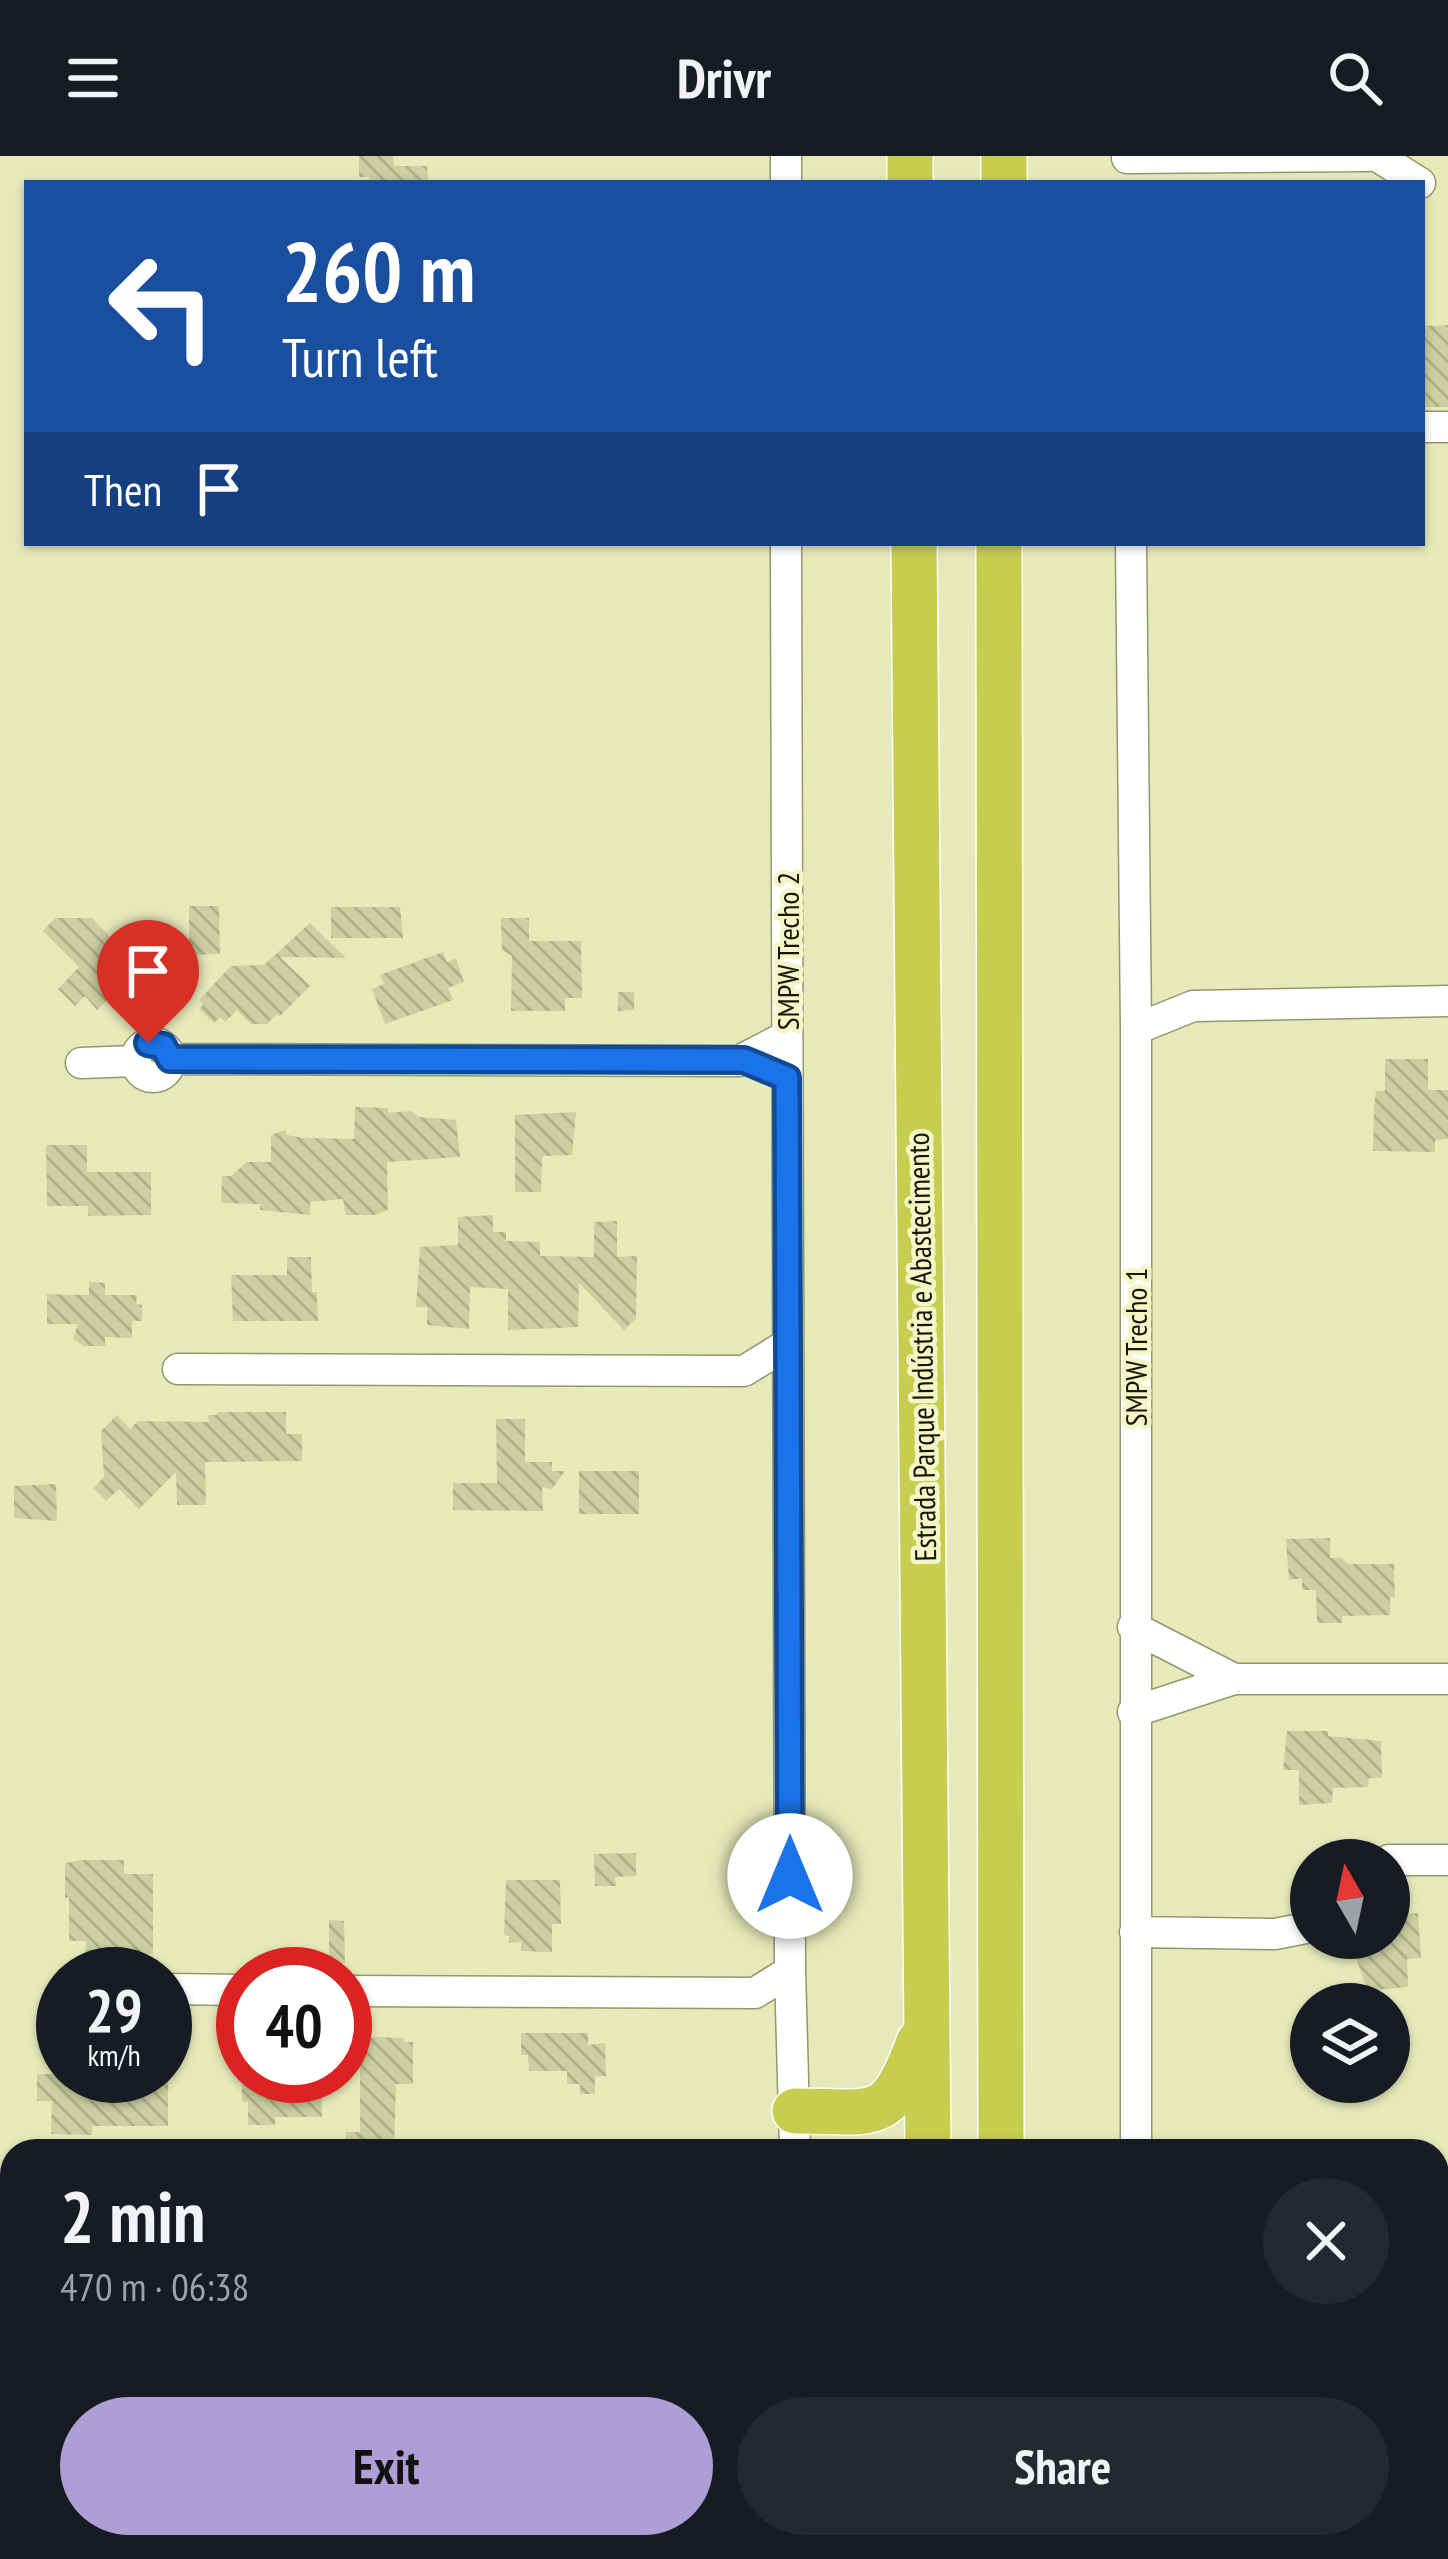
<!DOCTYPE html>
<html lang="en">
<head>
<meta charset="utf-8">
<style>
  body { margin:0; font-family:"PT Sans Narrow",sans-serif; background:#242831; color:#f1f3f6; height:100vh; display:flex; flex-direction:column; font-size:45px; white-space:nowrap }
  * { box-sizing:border-box; margin:0 }
  p { font-size:39px; color:#9ea1a6 }
  .icon { flex:none; width:66px; height:66px; fill:none; stroke:currentColor; stroke-width:2; stroke-linecap:round; stroke-linejoin:round }
  .map { position:relative; flex:1; overflow:hidden }
  .side { position:absolute; left:0px; top:1983px; width:1449px; height:420px; display:flex; flex-direction:column; background:#171b24; border-radius:36px 36px 0 0; box-shadow:0 3px 9px #0004 }
  .side>* { flex:none }
  .banner { position:absolute; left:24px; top:24px; width:1401px; height:366px; border-radius:0px; box-shadow:0 3px 9px #0004; background:#1a4fa0; color:#fff; overflow:hidden }
  .needle { width:78px; rotate:351deg }
  .buttons { position:absolute; left:1290px; top:1683px; display:grid; gap:24px }
  .buttons a { display:grid; place-items:center; width:120px; height:120px; border-radius:50%; background:#171b24; box-shadow:0 3px 9px #0004; font-size:60px }
  .speed { position:absolute; left:36px; top:1791px; display:flex; gap:24px; font-size:60px; font-weight:700; text-align:center }
  .speed>* { display:grid; place-content:center; width:156px; height:156px; border-radius:50%; background:#171b24; box-shadow:0 3px 9px #0004; line-height:1 }
  .speed small { font-size:30px; font-weight:400 }
  .speed .limit { border:18px solid #d22; background:#fff; color:#111 }
  .pin { position:absolute; display:grid; place-items:center; width:102px; height:102px; color:#fff; margin:-123px -51px; border-radius:50% 50% 50% 0; rotate:-45deg; box-shadow:0 0 12px #0007 }
  .pin .icon { rotate:45deg }
  .me { position:absolute; width:132px; margin:-66px; rotate:0deg; stroke-linejoin:round; filter:drop-shadow(0 0 9px #0008) }
  .turn { display:flex; align-items:center; gap:42px; height:252px; padding:0 60px; font-size:54px }
  .turn .icon { width:156px; height:156px; stroke-width:2.5 }
  .turn b { display:block; font-size:84px; line-height:102px }
  .then { display:flex; align-items:center; height:114px; padding:0 60px; background:#0003; gap:24px; font-size:45px }
  .round { display:grid; place-items:center; flex:none; width:126px; height:126px; border-radius:63px; background:#242831 }
  .summary { display:flex; align-items:center; justify-content:space-between; height:204px; padding:0 60px }
  h1 { font-size:72px; font-weight:600; line-height:90px }
  .button { display:flex; gap:24px; margin-top:auto; padding:24px 60px }
  .button a { flex:1; height:138px; border-radius:72px; background:#ae9ed6; color:#111; font-size:48px; font-weight:600; line-height:138px; text-align:center }
  .button a+a { background:#242831; color:#f1f3f6 }
  header { display:flex; justify-content:space-between; align-items:center; height:156px; padding:0 60px; background:#171b24; font-size:54px; font-weight:600 }
  .map>svg:first-child { display:block }
  .building { fill:url(#building-back-hatch) }
  .lines { fill:none; stroke-linecap:round; stroke-linejoin:round }
  .minor-casing { stroke:#94976b; stroke-width:33 }
  .highway-casing { stroke:#fff; stroke-width:48 }
  .minor { stroke:#fff; stroke-width:30 }
  .highway { stroke:#c7cd4e; stroke-width:45 }
  .route-casing { stroke:#114b97; stroke-width:30 }
  .route { stroke:#1a73e8; stroke-width:21 }
  .labels { text-anchor:middle; dominant-baseline:central; stroke-width:9; stroke-linejoin:round; paint-order:stroke }
  .street-label { font-size:30px; fill:#151605; stroke:#f3f7c7 }
</style>
</head>
<body>
<header><svg class="icon" aria-label="menu" viewBox="0 0 24 24"><path d="M4 6h16M4 12h16M4 18h16"/></svg>Drivr<svg class="icon" aria-label="search" viewBox="0 0 24 24"><circle cx="10" cy="10" r="6"/><path d="M15 15l6 6"/></svg></header>
<div class="map">
<svg width="1448" height="2403" viewBox="0 0 1448 2403">
  <defs>
    <pattern id="building-back-hatch" width="6" height="6" patternUnits="userSpaceOnUse" patternTransform="scale(3)"><rect width="6" height="6" fill="#cbcfa1"/><path d="M-1 5l2 2M0 0l6 6M5-1l2 2" fill="none" stroke="#adb189"/></pattern>
  </defs>
  <rect width="100%" height="100%" fill="#e6eaba"/>
  <!-- building -->
  <path class="building" d="M 359,0 L 393,0 L 394,10 L 427,10 L 428,27 L 369,27 L 369,21 L 359,21 Z
    M 1448,169 L 1448,251 L 1422,251 L 1422,170 Z
    M 189,750 L 219,750 L 220,798 L 189,799 Z
    M 331,751 L 400,751 L 403,782 L 331,782 Z
    M 55,762 L 92,762 L 120,791 L 145,766 L 149,770 L 153,766 L 185,798 L 152,832 L 154,835 L 147,843 L 149,846 L 134,861 L 110,841 L 97,854 L 85,840 L 75,850 L 58,833 L 79,811 L 43,775 Z
    M 501,762 L 529,762 L 529,785 L 581,785 L 582,842 L 565,842 L 565,855 L 511,855 L 512,800 L 502,794 Z
    M 310,767 L 346,802 L 280,801 L 310,830 L 280,860 L 276,859 L 267,868 L 251,868 L 237,854 L 225,866 L 220,861 L 214,867 L 199,853 L 203,849 L 199,844 L 231,810 L 264,809 Z
    M 443,796 L 447,806 L 456,802 L 464,826 L 448,832 L 453,844 L 385,868 L 372,833 L 384,828 L 380,819 Z
    M 618,836 L 634,836 L 634,854 L 618,855 Z
    M 1385,903 L 1428,903 L 1428,934 L 1448,934 L 1448,983 L 1435,984 L 1435,996 L 1373,995 L 1374,951 L 1376,935 L 1385,935 Z
    M 355,951 L 388,952 L 388,957 L 411,955 L 419,961 L 456,964 L 460,1001 L 387,1006 L 388,1054 L 374,1059 L 346,1059 L 343,1043 L 310,1046 L 310,1059 L 260,1054 L 260,1048 L 221,1047 L 222,1020 L 231,1020 L 247,1006 L 271,1006 L 271,979 L 285,974 L 287,979 L 303,982 L 354,983 Z
    M 576,956 L 572,999 L 542,1000 L 541,1036 L 515,1036 L 515,959 Z
    M 46,989 L 87,989 L 87,1016 L 151,1016 L 151,1059 L 88,1060 L 88,1050 L 47,1050 Z
    M 493,1059 L 493,1076 L 506,1076 L 506,1085 L 540,1086 L 540,1100 L 594,1101 L 594,1066 L 617,1065 L 617,1101 L 637,1100 L 636,1162 L 624,1174 L 579,1127 L 578,1171 L 508,1174 L 508,1133 L 470,1131 L 469,1173 L 427,1169 L 427,1151 L 416,1151 L 420,1091 L 458,1089 L 458,1061 Z
    M 287,1101 L 311,1101 L 312,1136 L 317,1136 L 318,1165 L 233,1165 L 231,1119 L 287,1119 Z
    M 89,1126 L 105,1127 L 105,1139 L 137,1139 L 136,1148 L 142,1149 L 142,1165 L 132,1165 L 132,1182 L 105,1181 L 105,1190 L 83,1190 L 73,1183 L 78,1168 L 47,1168 L 47,1138 L 89,1139 Z
    M 217,1256 L 286,1256 L 286,1278 L 302,1278 L 302,1305 L 205,1306 L 206,1349 L 177,1349 L 176,1316 L 139,1353 L 119,1333 L 106,1345 L 93,1332 L 104,1321 L 101,1275 L 117,1259 L 130,1273 L 138,1265 L 209,1266 L 208,1259 L 217,1259 Z
    M 496,1263 L 525,1263 L 525,1306 L 552,1306 L 552,1315 L 565,1315 L 552,1333 L 542,1331 L 543,1355 L 453,1354 L 453,1327 L 497,1327 Z
    M 579,1315 L 639,1315 L 639,1358 L 579,1358 Z
    M 56,1328 L 57,1365 L 14,1362 L 14,1330 Z
    M 1330,1382 L 1330,1402 L 1342,1402 L 1348,1408 L 1394,1408 L 1395,1441 L 1390,1441 L 1390,1459 L 1342,1460 L 1342,1467 L 1317,1467 L 1316,1434 L 1302,1434 L 1302,1422 L 1289,1424 L 1286,1383 Z
    M 1287,1575 L 1328,1575 L 1328,1580 L 1381,1585 L 1382,1622 L 1369,1622 L 1368,1631 L 1333,1632 L 1332,1647 L 1299,1649 L 1299,1614 L 1283,1614 Z
    M 636,1697 L 636,1720 L 615,1721 L 616,1730 L 595,1730 L 594,1698 Z
    M 81,1704 L 124,1704 L 124,1718 L 153,1718 L 153,1798 L 114,1798 L 114,1811 L 85,1811 L 86,1785 L 69,1785 L 69,1741 L 65,1742 L 65,1707 Z
    M 506,1724 L 560,1724 L 561,1768 L 552,1768 L 552,1796 L 521,1795 L 521,1786 L 509,1787 L 509,1780 L 504,1779 Z
    M 1418,1757 L 1421,1802 L 1407,1803 L 1408,1831 L 1367,1835 L 1350,1782 L 1389,1782 L 1389,1759 Z
    M 329,1764 L 344,1765 L 345,1807 L 329,1807 Z
    M 521,1877 L 588,1877 L 588,1889 L 605,1887 L 606,1920 L 595,1920 L 595,1938 L 580,1938 L 580,1928 L 567,1928 L 567,1915 L 529,1915 L 528,1899 L 521,1899 Z
    M 377,1881 L 404,1882 L 404,1886 L 413,1886 L 413,1928 L 396,1928 L 394,1991 L 346,1995 L 346,1976 L 360,1976 L 360,1884 Z
    M 37,1918 L 168,1920 L 168,1970 L 92,1970 L 92,1979 L 51,1978 L 52,1945 L 37,1945 Z
    M 242,1920 L 286,1920 L 286,1928 L 322,1928 L 322,1961 L 275,1961 L 275,1969 L 248,1969 L 248,1946 L 242,1946 Z"/>
  <g class="lines">
    <!-- minor casing -->
    <g class="minor-casing">
      <path id="minor" d="M 786,0 L 786,27
        M 1377,0 L 1420,27
        M 1127,2 L 1368,0
        M 1422,271 L 1448,271
        M 786,387 L 790,1815 L 795,1995
        M 1131,387 L 1136,873 L 1136,1995
        M 1136,873 L 1193,850 L 1448,845
        M136 904a17 17 0 1 1 34 0a17 17 0 1 1-34 0Z
        M 170,903 L 739,905 L 787,880
        M 81,907 L 136,905
        M 178,1213 L 744,1215 L 788,1188
        M 1133,1471 L 1234,1523
        M 1133,1556 L 1234,1523 L 1448,1523
        M 1389,1704 L 1448,1704
        M 1135,1776 L 1275,1778 L 1311,1771
        M 165,1833 L 243,1834
        M 345,1835 L 755,1837 L 790,1815
        M 1437,2190 L 1448,2190
        M 791,2391 L 791,2403
        M 1138,2391 L 1138,2403
        M 1398,2391 L 1399,2403"/>
    </g>
    <!-- highway casing -->
    <g class="highway-casing">
      <path id="highway" d="M 910,0 L 910,27
        M 1004,0 L 1004,27
        M 914,387 L 928,1995
        M 999,387 L 1001,1995
        M 795,1955 C 877,1955 888,1970 919,1886
        M 1004,2391 L 1004,2403
        M 923,2403 L 924,2391"/>
    </g>
    <!-- minor -->
    <use href="#minor" class="minor"/>
    <!-- highway -->
    <use href="#highway" class="highway"/>
  </g>
  <g class="lines">
    <!-- route casing -->
    <g class="route-casing">
      <path id="route" d="M 148,887 L 163,890 L 170,903 L 744,904 L 787,922 L 790,1720"/>
    </g>
    <!-- route -->
    <use href="#route" class="route"/>
  </g>
  <g class="labels">
    <!-- street labels -->
    <g class="street-label">
      <text transform="translate(787 795) rotate(-90)">SMPW Trecho 2</text>
      <text transform="translate(921 1191) rotate(-91)">Estrada Parque Indústria e Abastecimento</text>
      <text transform="translate(1135 1191) rotate(-90)">SMPW Trecho 1</text>
    </g>
  </g>
</svg>
<div class="buttons">
<a><svg class="needle" viewBox="-14 -14 28 28"><path d="M0-13l5 13h-10z" fill="#e53935"/><path d="M0 13l5-13h-10z" fill="#9ea1a6"/></svg></a>
<a><svg class="icon" aria-label="layers" viewBox="0 0 24 24"><path d="M12 4l9 5-9 5-9-5zM3 14l9 5 9-5"/></svg></a>
</div>
<div class="speed"><div>29<small>km/h</small></div><div class="limit">40</div></div>
<div class="pin" style="left:148px;top:887px;background:#d93025"><svg class="icon" aria-label="arrive" viewBox="0 0 24 24"><path d="M6 21V4h12l-3 4 3 4H6"/></svg></div>
<svg class="me" style="left:790px;top:1720px" viewBox="-20 -20 40 40"><circle r="19" fill="#fff"/><path d="M0-13L10 11 0 6-10 11z" fill="#1a73e8"/></svg>
<div class="banner">
<div class="turn"><svg class="icon" aria-label="left" viewBox="0 0 24 24"><path d="M17 20v-9H6M10 6l-5 5 5 5"/></svg><div><b>260 m</b>Turn left</div></div>
<div class="then">Then<svg class="icon" aria-label="arrive" viewBox="0 0 24 24"><path d="M6 21V4h12l-3 4 3 4H6"/></svg></div>
</div>
<section class="side">
<div class="summary"><div><h1>2 min</h1><p>470 m · 06:38</p></div><a class="round"><svg class="icon" aria-label="close" viewBox="0 0 24 24"><path d="M6 6l12 12M18 6L6 18"/></svg></a></div>
<div class="button"><a>Exit</a><a>Share</a></div>
</section>
</div>
</body>
</html>
